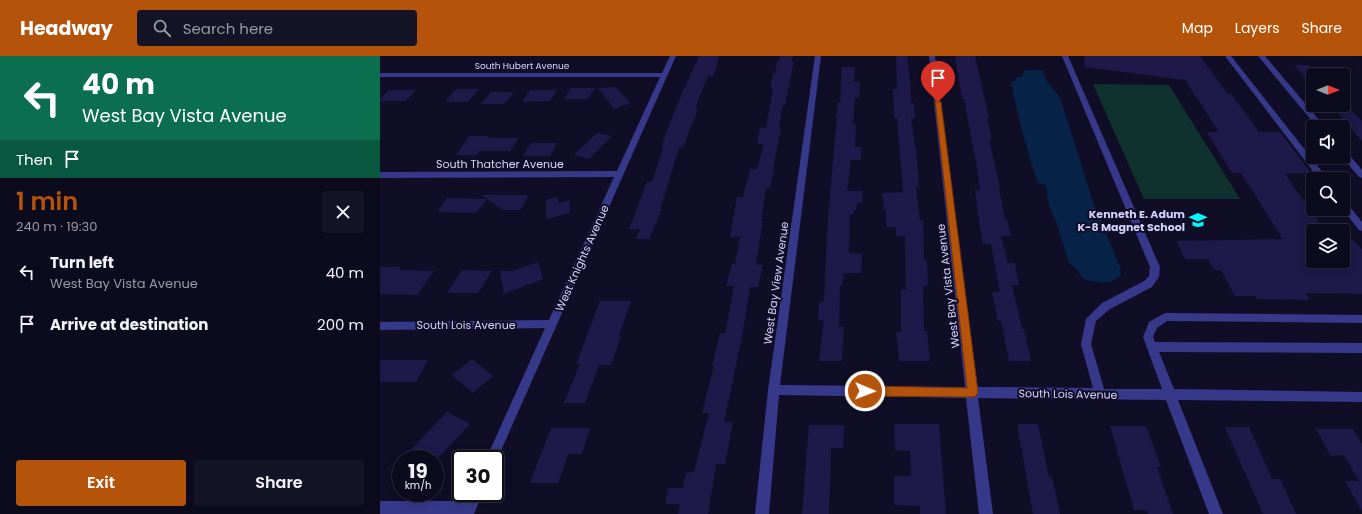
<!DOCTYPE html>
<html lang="en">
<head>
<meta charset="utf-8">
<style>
  body { margin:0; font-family:Poppins,sans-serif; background:#151326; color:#f1f3f6; height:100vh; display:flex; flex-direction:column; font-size:15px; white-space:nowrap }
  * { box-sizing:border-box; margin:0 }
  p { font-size:13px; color:#9a9aa4 }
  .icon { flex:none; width:22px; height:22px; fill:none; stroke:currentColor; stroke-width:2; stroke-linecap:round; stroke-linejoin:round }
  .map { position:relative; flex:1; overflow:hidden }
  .panel { display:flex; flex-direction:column; background:#0c0a1d; width:380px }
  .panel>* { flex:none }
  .hud { background:#0b6e4f; color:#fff; overflow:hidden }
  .needle { width:26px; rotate:90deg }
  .controls { position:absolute; left:926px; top:12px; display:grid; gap:8px }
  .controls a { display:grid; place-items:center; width:44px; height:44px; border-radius:4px; background:#0c0a1d; box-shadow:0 2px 10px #0003,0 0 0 1px #2c2b3b; font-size:20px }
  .speed { position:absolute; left:12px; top:394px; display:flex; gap:8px; font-size:20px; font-weight:700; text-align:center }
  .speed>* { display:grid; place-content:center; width:52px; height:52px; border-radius:50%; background:#0c0a1d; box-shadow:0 2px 10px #0003,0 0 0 1px #2c2b3b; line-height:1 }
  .speed small { font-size:10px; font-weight:400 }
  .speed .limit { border:2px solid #111; border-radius:6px; background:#fff; color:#111 }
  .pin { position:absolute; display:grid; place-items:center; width:34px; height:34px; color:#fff; margin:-41px -17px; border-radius:50% 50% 50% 0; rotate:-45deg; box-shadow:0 0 4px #0007 }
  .pin .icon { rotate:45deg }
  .me { position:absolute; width:44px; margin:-22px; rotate:91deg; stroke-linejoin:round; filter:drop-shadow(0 0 3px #0008) }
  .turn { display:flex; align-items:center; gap:14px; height:84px; padding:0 16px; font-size:18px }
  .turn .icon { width:52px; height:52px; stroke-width:2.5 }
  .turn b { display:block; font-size:28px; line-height:34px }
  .then { display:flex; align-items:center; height:38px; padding:0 16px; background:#0003; gap:8px; font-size:15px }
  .round { display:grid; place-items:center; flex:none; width:42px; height:42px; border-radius:4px; background:#151326 }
  .summary { display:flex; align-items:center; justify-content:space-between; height:68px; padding:0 16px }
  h1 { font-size:24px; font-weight:600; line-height:30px; color:#b45309 }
  .action { display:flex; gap:8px; margin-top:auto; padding:8px 16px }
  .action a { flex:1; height:46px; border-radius:4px; background:#b45309; color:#fff; font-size:16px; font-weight:600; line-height:46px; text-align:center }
  .action a+a { background:#151326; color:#f1f3f6 }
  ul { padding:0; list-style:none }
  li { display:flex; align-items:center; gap:12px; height:52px; padding:0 16px }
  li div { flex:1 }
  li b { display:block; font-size:15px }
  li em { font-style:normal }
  header { display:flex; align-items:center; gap:24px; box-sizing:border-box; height:56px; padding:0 20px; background:#b45309; color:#fff }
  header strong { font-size:19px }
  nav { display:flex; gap:22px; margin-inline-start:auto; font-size:14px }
  .search { width:280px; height:36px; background:#151326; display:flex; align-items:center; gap:10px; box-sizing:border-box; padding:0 14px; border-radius:4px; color:#9a9aa4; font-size:15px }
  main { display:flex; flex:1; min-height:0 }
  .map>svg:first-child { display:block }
  .green { fill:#10322e }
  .water { fill:#072347 }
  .building { fill:#1f194a }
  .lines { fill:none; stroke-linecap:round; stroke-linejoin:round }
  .minor { fill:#363989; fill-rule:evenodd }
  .route { fill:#b45309; stroke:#753606 }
  .labels { text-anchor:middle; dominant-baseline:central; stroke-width:4; stroke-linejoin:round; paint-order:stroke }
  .far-street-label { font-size:9px; fill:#d6d4ff; stroke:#100e27 }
  .street-label { font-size:11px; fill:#d6d4ff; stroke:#100e27 }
  .poi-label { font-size:11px; font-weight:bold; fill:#d6d4ff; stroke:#100e27; text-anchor:end }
</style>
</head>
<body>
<header>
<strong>Headway</strong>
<div class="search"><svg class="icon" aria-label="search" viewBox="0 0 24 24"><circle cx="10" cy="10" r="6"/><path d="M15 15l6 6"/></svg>Search here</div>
<nav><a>Map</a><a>Layers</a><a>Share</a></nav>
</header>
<main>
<section class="panel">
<div class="hud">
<div class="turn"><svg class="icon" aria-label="left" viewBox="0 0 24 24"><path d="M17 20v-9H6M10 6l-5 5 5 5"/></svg><div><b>40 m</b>West Bay Vista Avenue</div></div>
<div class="then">Then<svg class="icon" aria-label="arrive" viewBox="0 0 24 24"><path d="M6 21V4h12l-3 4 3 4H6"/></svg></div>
</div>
<div class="summary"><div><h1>1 min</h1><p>240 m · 19:30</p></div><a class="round"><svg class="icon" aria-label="close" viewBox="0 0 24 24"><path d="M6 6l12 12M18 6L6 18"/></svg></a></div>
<ul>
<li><svg class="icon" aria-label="left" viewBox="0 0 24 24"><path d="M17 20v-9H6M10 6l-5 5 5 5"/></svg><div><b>Turn left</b><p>West Bay Vista Avenue</p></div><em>40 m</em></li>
<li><svg class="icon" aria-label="arrive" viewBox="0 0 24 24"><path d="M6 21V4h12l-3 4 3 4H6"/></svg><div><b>Arrive at destination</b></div><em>200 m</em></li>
</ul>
<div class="action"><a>Exit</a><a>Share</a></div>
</section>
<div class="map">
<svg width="982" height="458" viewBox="0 0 982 458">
  <rect width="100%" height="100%" fill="#100e27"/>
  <!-- green -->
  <path class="green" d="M 713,28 L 789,29 L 860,143 L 764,143 Z"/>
  <!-- water -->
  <path class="water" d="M 649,14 L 663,14 L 667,26 L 680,41 L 712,143 L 740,211 L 741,219 C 729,230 720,226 705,224 L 694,211 L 689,207 L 677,168 L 669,150 L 666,130 L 658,126 C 646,93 638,60 631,26 L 635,25 L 636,22 L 642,20 L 644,15 Z"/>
  <!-- building -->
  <path class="building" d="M 319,0 L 339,0 L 336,9 L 338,9 L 333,20 L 328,20 L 315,52 L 318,52 L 313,67 L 312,67 L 303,92 L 299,92 L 280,153 L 282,153 L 269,183 L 256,183 L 260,173 L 249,173 L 267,126 L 272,126 L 283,92 L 281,92 L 290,67 L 302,37 Z
    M 400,0 L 413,0 L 411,5 L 414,5 L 405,49 L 403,49 L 399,72 L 401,72 L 393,113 L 394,113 L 390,132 L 386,132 L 381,165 L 383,165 L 376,208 L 383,209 L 378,231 L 370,231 L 362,281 L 344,366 L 353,366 L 345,408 L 336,408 L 328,458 L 298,458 L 300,448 L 285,448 L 288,432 L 303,432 L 306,417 L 314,416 L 329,357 L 322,357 L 334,310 L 332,310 L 340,277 L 345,277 L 354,230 L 346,230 L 352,208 L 355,208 L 360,181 L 350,181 L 357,141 L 363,141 L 370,113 L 377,113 L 384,88 L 377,88 L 380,72 L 386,72 L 393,32 L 390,32 L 393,18 L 395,18 L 397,5 L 399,5 Z
    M 516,0 L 527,0 L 530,24 L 531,47 L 534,47 L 535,62 L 531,62 L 537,102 L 539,131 L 536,131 L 540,164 L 543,164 L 544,204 L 547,204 L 548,230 L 543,230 L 544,275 L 547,275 L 550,305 L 519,305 L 516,276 L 521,276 L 521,234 L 526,234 L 525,180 L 516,180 L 516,171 L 506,171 L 506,154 L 504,154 L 502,137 L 523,136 L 517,62 L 514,62 L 513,33 L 517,33 Z
    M 575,0 L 595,0 L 609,62 L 607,62 L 612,83 L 609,83 L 620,131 L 619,131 L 625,164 L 627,164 L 631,180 L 621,180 L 628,207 L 635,207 L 639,229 L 632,229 L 642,273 L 644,273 L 651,305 L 629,305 L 621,265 L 618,265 L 612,236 L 620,236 L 611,188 L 603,188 L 599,165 L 595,134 L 600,134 L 597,112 L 584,43 L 582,43 Z
    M 704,0 L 820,0 L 848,38 L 852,39 L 879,76 L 900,76 L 931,117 L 905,118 L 945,175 L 933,175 L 933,205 L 963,205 L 963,175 L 982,193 L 982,238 L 925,237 L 930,244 L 877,243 L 875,240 L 855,240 L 841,214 L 834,214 L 828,203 L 805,203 L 796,185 L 903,183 L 861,117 L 852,117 L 827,76 L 839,76 L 805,24 L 705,11 Z
    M 914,9 L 929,9 L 933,13 L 933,30 Z
    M 462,11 L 475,11 L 474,26 L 480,26 L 479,42 L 475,42 L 473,68 L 476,68 L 475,91 L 481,91 L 481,104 L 471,104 L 467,135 L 483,135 L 482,147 L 477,147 L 476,154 L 474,154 L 474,158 L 470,158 L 469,197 L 482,198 L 481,217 L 464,217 L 462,229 L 460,229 L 459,271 L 464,271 L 462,305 L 439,305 L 444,264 L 438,264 L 439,246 L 444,246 L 448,162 L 457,61 L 456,61 L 458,46 L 460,46 Z
    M 236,31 L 250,47 L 234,53 L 218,32 Z
    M 191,32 L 215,32 L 208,43 L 184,43 Z
    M 76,33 L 99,33 L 88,46 L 65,46 Z
    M 9,34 L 36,34 L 26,45 L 0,45 L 0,43 Z
    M 150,34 L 177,34 L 170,45 L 142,46 Z
    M 111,36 L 134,36 L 124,48 L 101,48 Z
    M 951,49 L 967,49 L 982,65 L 982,85 Z
    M 217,77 L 232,80 L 209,103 L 194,99 Z
    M 89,80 L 109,80 L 108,82 L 139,82 L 130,95 L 99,95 L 97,99 L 76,99 Z
    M 151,87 L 177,87 L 170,100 L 143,100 Z
    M 101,139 L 149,139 L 140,154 L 123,154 L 107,143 L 96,157 L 57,156 L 67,142 L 107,143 Z
    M 178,141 L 178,147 L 190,144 L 190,157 L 166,163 L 166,144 Z
    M 158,206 L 163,223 L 124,238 L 120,215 L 133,215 Z
    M 0,211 L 21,211 L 19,214 L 54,215 L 37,239 L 0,238 Z
    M 82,214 L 112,215 L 98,237 L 67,237 Z
    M 220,245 L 251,245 L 239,280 L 241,280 L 231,309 L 219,309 L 205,347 L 184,347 L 200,308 L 196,308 Z
    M 92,303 L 113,320 L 93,337 L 72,319 Z
    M 0,304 L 48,304 L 36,326 L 0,326 Z
    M 67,356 L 90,368 L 57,403 L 22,403 Z
    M 514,368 L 559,368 L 566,458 L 540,458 L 540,450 L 514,449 L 514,420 L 531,420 L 530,395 L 515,394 Z
    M 637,368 L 658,368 L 669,421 L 672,421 L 680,458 L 653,458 Z
    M 429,369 L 464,369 L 463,392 L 451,392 L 449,458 L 422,458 Z
    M 730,370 L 766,370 L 781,411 L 777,411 L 793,458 L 768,458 L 766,454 L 754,454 Z
    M 845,371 L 869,371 L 892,423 L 900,423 L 916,458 L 883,458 Z
    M 171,372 L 210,372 L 202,398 L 188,398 L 178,427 L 150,427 Z
    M 936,373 L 973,373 L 982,388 L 982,455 L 965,425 L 979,425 L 964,399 L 951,400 Z"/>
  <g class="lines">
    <!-- minor -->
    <path class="minor" d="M 290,0 L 296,0 L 115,408 L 115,403 L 106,403 L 165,272 L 0,274 L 0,266 L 169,264 L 234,121 L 0,122 L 0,116 L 237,115 L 280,21 L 0,21 L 0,17 L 282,17 Z
      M 435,0 L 441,0 L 400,329 L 585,331 L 549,0 L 555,0 L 597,331 L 713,332 L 701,288 L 706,263 L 722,247 L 764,225 L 769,220 L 770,211 L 682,0 L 688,0 L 780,211 L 779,221 L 772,231 L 730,253 L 716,265 L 711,288 L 724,333 L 782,333 L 763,281 L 769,266 L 785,257 L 982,259 L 982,267 L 787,265 L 777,272 L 773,281 L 775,286 L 982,287 L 982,297 L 779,296 L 794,333 L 982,336 L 982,346 L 798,344 L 843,458 L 829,458 L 786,344 L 598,342 L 613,458 L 599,458 L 586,342 L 399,339 L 389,458 L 375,458 L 388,334 Z
      M 845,0 L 851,0 L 948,123 L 939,123 Z
      M 878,0 L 885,0 L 945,71 L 937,71 Z
      M 963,94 L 966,95 L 982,114 L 982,122 L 979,121 L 962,101 Z
      M 963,145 L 966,146 L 982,166 L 982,175 L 979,174 L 962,153 Z
      M 89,437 L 103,437 L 94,458 L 0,458 L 0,445 L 86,445 Z"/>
  </g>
  <!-- route -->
  <path class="route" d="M 555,44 L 561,46 L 598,336 L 596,340 L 592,341 L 485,340 L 482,339 L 480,335 L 482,332 L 485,330 L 587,332 Z"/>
  <!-- icons -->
  <defs>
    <g id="school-bare" transform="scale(1.38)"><path d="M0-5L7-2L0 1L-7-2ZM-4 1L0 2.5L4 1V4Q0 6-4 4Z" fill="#00faff" stroke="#100e27" stroke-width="2.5" paint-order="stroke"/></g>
  </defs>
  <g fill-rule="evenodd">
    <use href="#school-bare" x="818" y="164"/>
  </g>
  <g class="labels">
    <!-- far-street labels -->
    <g class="far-street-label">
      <text x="142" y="10">South Hubert Avenue</text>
    </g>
    <!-- street labels -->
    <g class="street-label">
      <text x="120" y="108">South Thatcher Avenue</text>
      <text transform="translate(202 202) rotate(-66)">West Knights Avenue</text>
      <text transform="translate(396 227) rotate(-82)">West Bay View Avenue</text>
      <text transform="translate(568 230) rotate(-97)">West Bay Vista Avenue</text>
      <text x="86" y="269">South Lois Avenue</text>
      <text transform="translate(688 338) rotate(1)">South Lois Avenue</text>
    </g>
    <!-- poi labels -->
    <g class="poi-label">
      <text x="805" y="158">Kenneth E. Adum<tspan x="805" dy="13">K-8 Magnet School</tspan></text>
    </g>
  </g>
</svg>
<div class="controls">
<a><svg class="needle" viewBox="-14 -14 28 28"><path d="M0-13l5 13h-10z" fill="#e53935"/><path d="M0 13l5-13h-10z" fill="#9a9aa4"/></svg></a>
<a><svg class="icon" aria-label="sound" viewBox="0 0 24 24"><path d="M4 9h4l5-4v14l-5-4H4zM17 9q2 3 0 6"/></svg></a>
<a><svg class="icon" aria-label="search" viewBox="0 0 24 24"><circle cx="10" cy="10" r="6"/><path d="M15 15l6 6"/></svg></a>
<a><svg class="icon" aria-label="layers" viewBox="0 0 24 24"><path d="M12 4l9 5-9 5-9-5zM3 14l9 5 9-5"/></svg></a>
</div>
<div class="speed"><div>19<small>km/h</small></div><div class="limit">30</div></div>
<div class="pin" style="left:558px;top:46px;background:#d93025"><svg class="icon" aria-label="arrive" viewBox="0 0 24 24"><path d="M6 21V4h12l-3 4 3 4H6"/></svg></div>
<svg class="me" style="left:485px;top:335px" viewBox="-20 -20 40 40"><circle r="17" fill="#b45309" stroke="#fff" stroke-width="3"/><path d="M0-11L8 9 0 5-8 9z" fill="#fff"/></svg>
</div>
</main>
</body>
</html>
